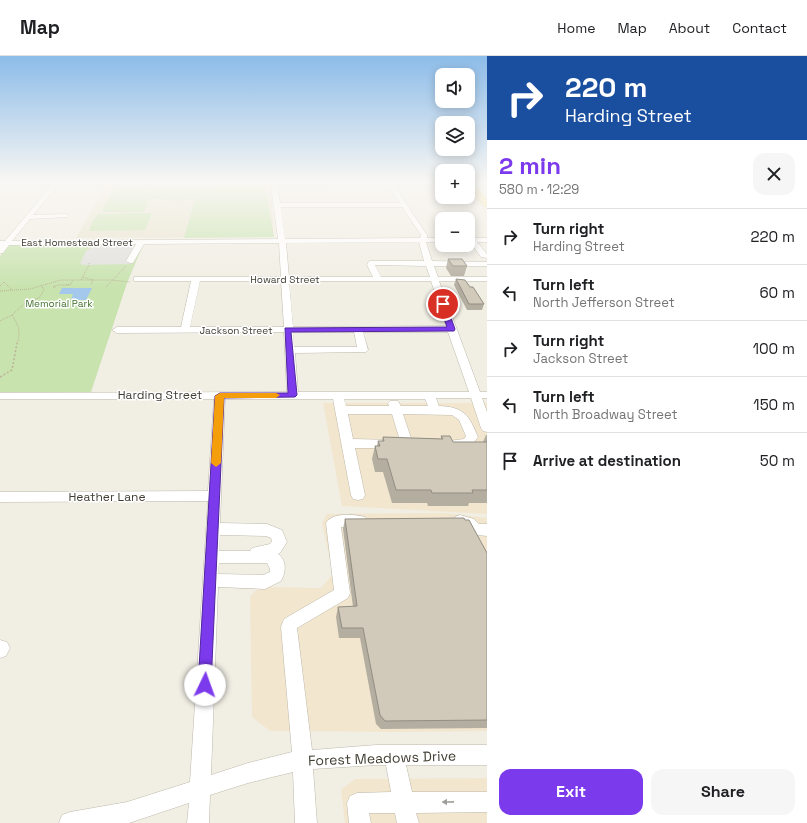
<!DOCTYPE html>
<html lang="en">
<head>
<meta charset="utf-8">
<style>
  body { margin:0; font-family:"Space Grotesk",sans-serif; background:#f6f6f6; color:#202124; height:100vh; display:flex; flex-direction:column; font-size:15px; white-space:nowrap }
  * { box-sizing:border-box; margin:0 }
  p { font-size:13px; color:#757577 }
  .icon { flex:none; width:22px; height:22px; fill:none; stroke:currentColor; stroke-width:2; stroke-linecap:round; stroke-linejoin:round }
  .map { position:relative; flex:1; overflow:hidden }
  .drawer { display:flex; flex-direction:column; background:#fff; width:320px }
  .drawer>* { flex:none }
  .hud { background:#1a4fa0; color:#fff; overflow:hidden }
  .controls { position:absolute; left:435px; top:12px; display:grid; gap:8px }
  .controls a { display:grid; place-items:center; width:40px; height:40px; border-radius:8px; background:#fff; box-shadow:0 2px 10px #0003; font-size:20px }
  .pin { position:absolute; display:grid; place-items:center; width:34px; height:34px; color:#fff; margin:-17px; border:2px solid #fff; border-radius:50%; box-shadow:0 1px 4px #0007 }
  .me { position:absolute; width:44px; margin:-22px; rotate:3deg; stroke-linejoin:round; filter:drop-shadow(0 0 3px #0008) }
  .turn { display:flex; align-items:center; gap:14px; height:84px; padding:0 12px; font-size:18px }
  .turn .icon { width:52px; height:52px; stroke-width:2.5 }
  .turn b { display:block; font-size:28px; line-height:34px }
  .round { display:grid; place-items:center; flex:none; width:42px; height:42px; border-radius:12px; background:#f6f6f6 }
  .headline { display:flex; align-items:center; justify-content:space-between; height:68px; padding:0 12px }
  h1 { font-size:24px; font-weight:600; line-height:30px; color:#7c3aed }
  .cta { display:flex; gap:8px; margin-top:auto; padding:8px 12px }
  .cta a { flex:1; height:46px; border-radius:12px; background:#7c3aed; color:#fff; font-size:16px; font-weight:600; line-height:46px; text-align:center }
  .cta a+a { background:#f6f6f6; color:#202124 }
  ul { padding:0; list-style:none }
  li { display:flex; align-items:center; gap:12px; height:56px; padding:0 12px; border-top:1px solid #e0e0e0 }
  li div { flex:1 }
  li b { display:block; font-size:15px }
  li em { font-style:normal }
  header { display:flex; align-items:center; gap:24px; box-sizing:border-box; height:56px; padding:0 20px; background:#fff; border-bottom:1px solid #e0e0e0 }
  header strong { font-size:19px }
  nav { display:flex; gap:22px; margin-inline-start:auto; font-size:14px }
  main { display:flex; flex:1; min-height:0 }
  .map>svg:first-child { display:block }
  .commercial { fill:#f2e6cf }
  .education { fill:#e9e3ce }
  .green { fill:#c8e3ae }
  .parking { fill:#e1e0dc }
  .water { fill:#a3c8eb }
  .lines { fill:none; stroke-linecap:round; stroke-linejoin:round }
  .minor-casing { stroke:#beb9aa; stroke-width:1 }
  .major-casing { stroke:#dbc067; stroke-width:1 }
  .path-far1 { stroke:#bcb299; stroke-width:1; stroke-dasharray:1 1; stroke-linecap:butt }
  .path { stroke:#bcb299; stroke-width:1.5; stroke-dasharray:2 2; stroke-linecap:butt }
  .minor { fill:#fff; fill-rule:evenodd }
  .major { fill:#f8e296; fill-rule:evenodd }
  .wall { fill:#b4aea0 }
  .building { fill:#d1caba; stroke:#928d82 }
  .oneway { fill:#a09e9a }
  .route { fill:#7c3aed; stroke:#51269a }
  .slow { fill:#f59e0b }
  .labels { text-anchor:middle; dominant-baseline:central; stroke-width:3; stroke-linejoin:round; paint-order:stroke }
  .far-street-label { font-size:10px; fill:#423e34; stroke:#fff }
  .far-park-label { font-size:10px; fill:#41702c; stroke:#fff }
  .street-label { font-size:12px; fill:#423e34; stroke:#fff }
  .near-street-label { font-size:14px; fill:#423e34; stroke:#fff }
</style>
</head>
<body>
<header>
<strong>Map</strong>
<nav><a>Home</a><a>Map</a><a>About</a><a>Contact</a></nav>
</header>
<main>
<div class="map">
<svg width="487" height="767" viewBox="0 0 487 767">
  <rect width="100%" height="100%" fill="#f1eee4"/>
  <!-- commercial -->
  <path class="commercial" d="M 323,347 L 487,347 L 487,458 L 342,450 Z
    M 444,457 L 487,462 L 487,675 L 398,676 L 270,675 L 252,661 L 250,541 L 255,535 L 266,531 L 321,532 L 325,527 L 333,518 L 322,467 L 327,458 Z
    M 487,722 L 487,767 L 345,767 L 341,734 L 355,723 Z"/>
  <!-- education -->
  <path class="education" d="M 108,126 L 271,128 L 274,181 L 76,182 Z"/>
  <!-- green -->
  <path class="green" d="M 265,129 L 274,181 L 184,182 L 195,143 L 176,145 L 149,142 L 144,156 L 102,156 L 113,134 L 152,134 L 151,137 L 154,132 L 199,132 Z
    M 152,157 L 145,174 L 89,175 L 92,166 L 98,158 Z
    M 144,187 L 127,227 L 91,336 L 0,336 L 0,200 L 9,189 Z"/>
  <!-- parking -->
  <path class="parking" d="M 94,190 L 141,190 L 131,208 L 82,209 L 80,207 L 86,195 Z"/>
  <!-- water -->
  <path class="water" d="M 62,232 L 92,232 L 86,244 L 71,244 L 73,238 L 59,238 Z"/>
  <g class="lines">
    <!-- minor casing -->
    <g class="minor-casing">
      <path id="minor" d="M 0,126 L 332,126 L 329,128 L 277,128 L 280,147 L 400,147 L 386,126 L 392,126 L 427,179 L 427,182 L 442,182 L 442,186 L 426,186 L 432,205 L 487,206 L 487,210 L 434,210 L 438,221 L 487,221 L 487,225 L 439,225 L 480,336 L 487,336 L 487,342 L 482,342 L 487,356 L 487,376 L 483,375 L 481,372 L 471,342 L 436,342 L 439,350 C 464,351 469,359 478,381 L 471,390 L 453,392 L 449,391 L 447,388 L 449,385 L 464,383 L 466,380 L 459,364 L 452,359 L 403,358 L 413,388 L 411,391 L 407,392 L 403,391 L 401,388 L 392,358 L 348,358 L 353,383 L 394,384 L 398,385 L 400,388 L 398,391 L 394,392 L 355,392 L 365,439 L 363,443 L 358,444 L 353,443 L 351,439 L 333,343 L 225,343 L 220,467 L 267,468 L 282,474 L 287,486 L 280,497 L 278,498 C 287,504 286,516 281,525 L 265,533 L 218,531 L 211,719 L 248,707 L 292,696 L 281,571 L 284,563 L 334,534 L 326,467 C 332,456 354,458 365,461 L 367,465 L 365,469 L 360,471 L 341,471 L 350,537 L 348,542 L 297,572 L 312,694 L 376,689 L 487,689 L 487,709 L 406,709 L 412,736 L 487,736 L 487,756 L 416,757 L 419,767 L 397,767 L 395,757 L 369,757 L 371,767 L 349,767 L 347,747 L 350,740 L 357,737 L 391,736 L 386,709 L 376,709 L 313,713 L 317,767 L 295,767 L 293,716 L 248,727 L 210,739 L 209,767 L 187,767 L 189,747 L 129,767 L 59,767 L 62,759 L 70,756 L 127,746 L 190,726 L 208,445 L 0,446 L 0,436 L 208,435 L 214,343 L 0,343 L 0,337 L 287,336 L 284,276 L 117,277 L 112,274 L 117,271 L 181,271 L 191,225 L 134,225 L 134,221 L 281,221 L 279,187 L 144,188 L 133,207 L 130,207 L 126,205 L 136,188 L 9,189 L 3,197 L 0,197 L 0,185 L 5,185 L 52,129 L 0,129 ZM 271,128 L 278,183 L 12,185 L 30,163 L 68,161 L 69,160 L 66,158 L 33,159 L 58,129 ZM 281,151 L 402,151 L 421,179 L 420,182 L 285,183 ZM 419,186 L 424,205 L 369,205 L 367,209 L 373,221 L 289,221 L 286,187 ZM 375,209 L 426,210 L 430,221 L 381,221 ZM 200,225 L 281,225 L 284,271 L 190,271 ZM 289,225 L 431,225 L 446,270 L 293,271 ZM 293,276 L 354,276 L 357,291 L 294,291 ZM 363,276 L 448,276 L 469,336 L 298,336 L 295,297 L 366,296 L 368,294 ZM 344,343 L 425,343 L 428,350 L 401,350 L 398,345 L 390,345 L 388,347 L 389,350 L 346,350 ZM 220,479 L 266,480 L 271,482 L 272,485 L 270,488 L 252,492 L 250,495 L 219,495 ZM 219,507 L 267,507 L 270,513 L 270,516 L 263,519 L 218,518 Z
        M 468,182 L 487,182 L 487,186 L 477,186 L 487,198 L 487,202 L 481,201 L 470,186 L 468,186 Z
        M 460,459 L 474,463 L 479,468 L 487,468 L 487,480 L 470,478 L 465,472 L 455,469 L 453,465 L 455,461 Z
        M 0,584 L 7,586 L 10,592 L 6,600 L 0,602 Z"/>
    </g>
    <!-- major casing -->
    <g class="major-casing">
      <path id="major" d="M 468,126 L 471,126 L 487,144 L 487,150 L 484,150 L 468,132 Z"/>
    </g>
    <!-- path-far1 -->
    <path class="path-far1" d="M 83,221 L 93,224 L 91,229
      M 81,224 L 89,209 L 89,206
      M 66,229 L 71,228 L 73,224
      M 0,230 L 4,226 L 12,234
      M 55,231 L 53,231 L 58,229 L 70,229
      M 106,231 L 126,210
      M 0,235 L 30,233 L 61,224 L 111,224 L 130,226
      M 12,259 C 19,270 21,276 17,288
      M 0,265 L 12,259 L 26,246 L 39,242 L 44,234 L 41,229"/>
    <!-- path -->
    <path class="path" d="M 0,321 L 12,314 L 17,287"/>
    <!-- minor -->
    <use href="#minor" class="minor"/>
    <!-- major -->
    <use href="#major" class="major"/>
  </g>
  <!-- wall -->
  <path class="wall" d="M 448,203 L 467,210 L 464,220 L 451,220 L 446,212 Z
    M 456,223 L 470,231 L 484,248 L 482,254 L 467,254 L 454,229 Z
    M 486,379 L 487,379 L 487,447 L 469,447 L 468,450 L 428,450 L 427,447 L 392,447 L 383,416 L 375,416 L 372,403 L 375,390 L 377,390 L 378,385 L 382,385 L 383,381 L 441,383 L 441,380 L 453,386 L 483,386 Z
    M 345,463 L 465,464 L 487,497 L 487,672 L 381,673 L 376,668 L 360,582 L 339,582 L 336,561 L 338,551 L 353,551 L 343,473 Z"/>
  <!-- building -->
  <path class="building" d="M 448,203 L 462,203 L 467,210 L 453,210 Z
    M 456,223 L 465,224 L 470,231 L 473,231 L 484,248 L 469,248 Z
    M 441,380 L 450,380 L 453,386 L 487,386 L 487,434 L 472,434 L 473,437 L 432,437 L 431,434 L 396,434 L 387,403 L 378,403 L 375,390 L 380,390 L 378,385 L 384,385 L 383,381 L 443,383 Z
    M 464,462 L 465,464 L 469,464 L 487,497 L 487,664 L 385,665 L 380,659 L 363,572 L 342,572 L 338,551 L 357,550 L 345,463 Z"/>
  <!-- one-way arrows -->
  <defs><path id="oneway-solid" d="M-6-.8H1V-3.2L6.5 0L1 3.2V.8H-6Z"/></defs>
  <use class="oneway" href="#oneway-solid" transform="translate(448 746) rotate(179)"/>
  <!-- sky -->
  <linearGradient id="sky" x2="0" y2="1"><stop stop-color="#8cbce9"/><stop offset="0.54" stop-color="#f9f7f3"/><stop offset="1" stop-color="#f9f7f3" stop-opacity="0"/></linearGradient>
  <rect width="487" height="233" fill="url(#sky)"/>
  <!-- route -->
  <path class="route" d="M 443,246 L 446,248 L 455,273 L 454,275 L 291,276 L 297,339 L 295,341 L 224,342 L 211,629 L 209,634 L 205,636 L 200,634 L 198,629 L 215,340 L 220,337 L 288,337 L 285,272 L 447,271 L 439,248 Z"/>
  <!-- slow -->
  <path class="slow" d="M 220,337 L 276,337 L 280,339 L 276,342 L 224,342 L 221,407 L 216,411 L 211,407 L 215,340 Z"/>
  <g class="labels">
    <!-- far-street labels -->
    <g class="far-street-label">
      <text x="77" y="186">East Homestead Street</text>
      <text x="285" y="223">Howard Street</text>
      <text x="236" y="274">Jackson Street</text>
    </g>
    <!-- far-park labels -->
    <g class="far-park-label">
      <text x="59" y="247">Memorial Park</text>
    </g>
    <!-- street labels -->
    <g class="street-label">
      <text x="160" y="339">Harding Street</text>
      <text x="107" y="441">Heather Lane</text>
    </g>
    <!-- near-street labels -->
    <g class="near-street-label">
      <text transform="translate(382 702) rotate(-2)">Forest Meadows Drive</text>
    </g>
  </g>
</svg>
<div class="controls">
<a><svg class="icon" aria-label="sound" viewBox="0 0 24 24"><path d="M4 9h4l5-4v14l-5-4H4zM17 9q2 3 0 6"/></svg></a>
<a><svg class="icon" aria-label="layers" viewBox="0 0 24 24"><path d="M12 4l9 5-9 5-9-5zM3 14l9 5 9-5"/></svg></a>
<a>+</a>
<a>−</a>
</div>
<div class="pin" style="left:443px;top:248px;background:#d93025"><svg class="icon" aria-label="arrive" viewBox="0 0 24 24"><path d="M6 21V4h12l-3 4 3 4H6"/></svg></div>
<svg class="me" style="left:205px;top:629px" viewBox="-20 -20 40 40"><circle r="19" fill="#fff"/><path d="M0-13L10 11 0 6-10 11z" fill="#7c3aed"/></svg>
</div>
<section class="drawer">
<div class="hud">
<div class="turn"><svg class="icon" aria-label="right" viewBox="0 0 24 24"><path d="M7 20v-9h11M14 6l5 5-5 5"/></svg><div><b>220 m</b>Harding Street</div></div>
</div>
<div class="headline"><div><h1>2 min</h1><p>580 m · 12:29</p></div><a class="round"><svg class="icon" aria-label="close" viewBox="0 0 24 24"><path d="M6 6l12 12M18 6L6 18"/></svg></a></div>
<ul>
<li><svg class="icon" aria-label="right" viewBox="0 0 24 24"><path d="M7 20v-9h11M14 6l5 5-5 5"/></svg><div><b>Turn right</b><p>Harding Street</p></div><em>220 m</em></li>
<li><svg class="icon" aria-label="left" viewBox="0 0 24 24"><path d="M17 20v-9H6M10 6l-5 5 5 5"/></svg><div><b>Turn left</b><p>North Jefferson Street</p></div><em>60 m</em></li>
<li><svg class="icon" aria-label="right" viewBox="0 0 24 24"><path d="M7 20v-9h11M14 6l5 5-5 5"/></svg><div><b>Turn right</b><p>Jackson Street</p></div><em>100 m</em></li>
<li><svg class="icon" aria-label="left" viewBox="0 0 24 24"><path d="M17 20v-9H6M10 6l-5 5 5 5"/></svg><div><b>Turn left</b><p>North Broadway Street</p></div><em>150 m</em></li>
<li><svg class="icon" aria-label="arrive" viewBox="0 0 24 24"><path d="M6 21V4h12l-3 4 3 4H6"/></svg><div><b>Arrive at destination</b></div><em>50 m</em></li>
</ul>
<div class="cta"><a>Exit</a><a>Share</a></div>
</section>
</main>
</body>
</html>
